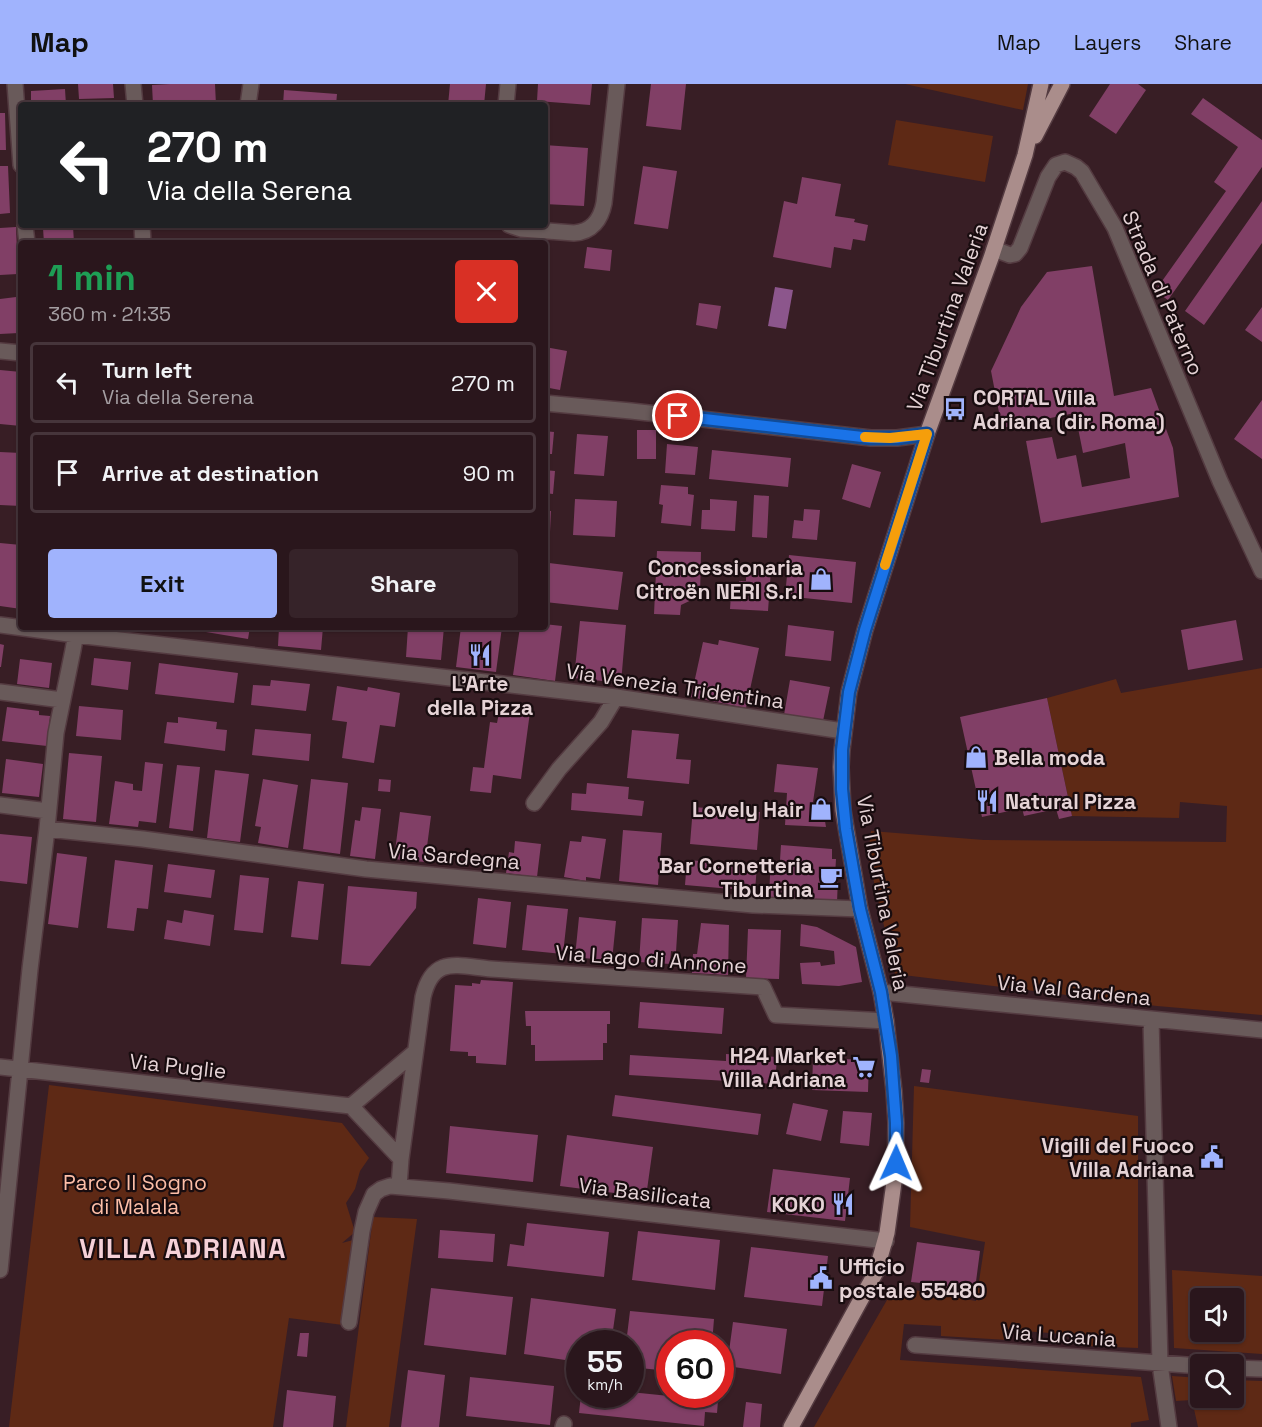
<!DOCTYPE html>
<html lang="en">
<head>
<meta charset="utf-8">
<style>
  body { margin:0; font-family:"Space Grotesk",sans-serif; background:#362329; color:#f1f3f6; height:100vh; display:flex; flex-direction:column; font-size:22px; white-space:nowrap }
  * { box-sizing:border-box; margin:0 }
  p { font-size:20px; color:#a59fa3 }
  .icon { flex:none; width:33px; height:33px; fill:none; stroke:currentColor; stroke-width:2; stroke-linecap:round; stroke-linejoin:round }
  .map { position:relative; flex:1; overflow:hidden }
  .details { position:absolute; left:18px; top:156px; width:530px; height:390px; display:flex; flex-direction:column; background:#2a161c; border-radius:6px; box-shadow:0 2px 4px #0004,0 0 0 2px #46353b }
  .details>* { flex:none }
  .hud { position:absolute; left:18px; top:18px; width:530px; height:126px; border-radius:6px; box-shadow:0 2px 4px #0004,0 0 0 2px #46353b; background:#202124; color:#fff; overflow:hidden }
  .buttons { position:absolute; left:1190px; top:1204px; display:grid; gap:12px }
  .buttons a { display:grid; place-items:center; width:54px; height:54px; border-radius:6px; background:#2a161c; box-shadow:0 2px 4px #0004,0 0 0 2px #46353b; font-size:30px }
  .speed { position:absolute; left:566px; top:1246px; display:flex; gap:12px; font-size:30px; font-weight:700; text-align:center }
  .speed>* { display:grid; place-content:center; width:78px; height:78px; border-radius:50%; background:#2a161c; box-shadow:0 2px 4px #0004,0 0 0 2px #46353b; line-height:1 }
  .speed small { font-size:15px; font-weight:400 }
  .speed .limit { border:9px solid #d22; background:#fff; color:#111 }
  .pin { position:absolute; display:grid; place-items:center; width:51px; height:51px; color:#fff; margin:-26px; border:3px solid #fff; border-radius:50%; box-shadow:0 2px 6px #0007 }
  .me { position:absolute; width:66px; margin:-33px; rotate:1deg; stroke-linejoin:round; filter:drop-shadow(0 0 4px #0008) }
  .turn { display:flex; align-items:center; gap:21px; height:126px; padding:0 30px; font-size:27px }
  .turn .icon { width:78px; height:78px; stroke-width:2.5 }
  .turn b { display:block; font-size:42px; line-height:51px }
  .round { display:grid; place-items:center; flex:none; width:63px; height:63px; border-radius:6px; background:#362329 }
  .overview { display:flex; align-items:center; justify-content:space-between; height:102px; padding:0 30px }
  h1 { font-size:36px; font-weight:700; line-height:45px; color:#1e9e55 }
  .cta { display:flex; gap:12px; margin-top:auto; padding:12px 30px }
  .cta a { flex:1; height:69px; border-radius:6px; background:#a0b3fd; color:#111; font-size:24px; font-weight:700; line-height:69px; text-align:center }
  .cta a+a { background:#362329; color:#f1f3f6 }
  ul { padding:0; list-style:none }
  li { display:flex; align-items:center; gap:18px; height:81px; margin:0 12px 9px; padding:0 18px; border:3px solid #46353b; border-radius:6px }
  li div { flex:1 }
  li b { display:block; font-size:22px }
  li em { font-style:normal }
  header { display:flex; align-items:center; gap:36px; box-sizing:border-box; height:84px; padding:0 30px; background:#a0b3fd; color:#111 }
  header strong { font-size:28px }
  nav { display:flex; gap:33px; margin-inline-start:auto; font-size:21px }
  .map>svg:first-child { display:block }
  .green { fill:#5e2915; fill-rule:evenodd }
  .water { fill:#8c568c }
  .building { fill:#813f66 }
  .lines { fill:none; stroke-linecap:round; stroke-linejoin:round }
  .street-casing { stroke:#543b41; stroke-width:18 }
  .primary-casing { stroke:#543b41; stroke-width:18 }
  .street { stroke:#695a5a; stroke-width:15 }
  .primary { stroke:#aa8d8b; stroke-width:15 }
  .route-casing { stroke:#114b97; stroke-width:15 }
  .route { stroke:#1a73e8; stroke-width:10 }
  .slow { stroke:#f59e0b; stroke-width:10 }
  .labels { text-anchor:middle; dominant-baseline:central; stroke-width:4.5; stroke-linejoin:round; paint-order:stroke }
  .street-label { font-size:21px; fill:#e5d3d6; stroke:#180c0f }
  .poi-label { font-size:21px; font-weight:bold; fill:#e5d3d6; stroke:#180c0f; text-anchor:end }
  .park-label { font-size:21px; fill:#fdbea7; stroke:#180c0f }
  .district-label { font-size:27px; font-weight:bold; letter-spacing:1.5px; fill:#f5d1d8; stroke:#180c0f }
</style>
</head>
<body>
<header>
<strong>Map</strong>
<nav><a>Map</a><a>Layers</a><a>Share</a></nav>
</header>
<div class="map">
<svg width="1262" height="1343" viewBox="0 0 1262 1343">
  <rect width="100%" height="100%" fill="#381e25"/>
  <!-- green -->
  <path class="green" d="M 905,0 L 1028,0 L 1023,26 Z
    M 896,36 L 993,52 L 985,98 L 888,81 Z
    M 1262,584 L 1262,931 L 1157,922 L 895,890 L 868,772 L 871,747 L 984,756 L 1226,758 L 1227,722 L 1180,718 L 1179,734 L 1072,732 L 1047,614 L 1116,595 L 1121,609 Z
    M 49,1001 L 342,1039 L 369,1074 L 360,1087 L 355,1105 L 346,1119 L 355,1148 L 342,1159 L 357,1155 L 343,1241 L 289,1234 L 273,1343 L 9,1343 Z
    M 914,1002 L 1138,1032 L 1138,1264 L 1089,1262 L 1078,1251 L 1010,1246 L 1008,1256 L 941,1252 L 941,1242 L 904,1240 L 900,1276 L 1141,1293 L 1149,1336 L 1131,1339 L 1131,1343 L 814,1343 L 891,1209 L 901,1214 L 904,1208 L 912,1211 L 914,1206 L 976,1217 L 985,1158 L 910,1143 Z
    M 373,1133 L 417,1135 L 389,1343 L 346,1343 Z
    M 1172,1186 L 1262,1192 L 1262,1270 L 1174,1264 ZM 1200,1215 L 1233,1215 L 1233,1248 L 1200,1248 Z
    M 1172,1292 L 1200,1294 L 1200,1314 L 1233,1314 L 1233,1296 L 1262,1297 L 1262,1343 L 1198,1343 L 1192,1316 L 1176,1317 Z"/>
  <!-- water -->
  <path class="water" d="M 775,203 L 793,206 L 786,245 L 768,242 Z"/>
  <!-- building -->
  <path class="building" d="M 78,0 L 113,0 L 114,14 L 79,15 Z
    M 170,0 L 215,0 L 216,21 L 153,21 L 152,1 Z
    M 450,0 L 486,0 L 484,21 L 448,21 Z
    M 538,0 L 592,0 L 590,21 L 537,17 Z
    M 651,0 L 686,0 L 681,46 L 646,42 Z
    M 1110,0 L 1138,0 L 1146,6 L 1116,50 L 1089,32 Z
    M 65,5 L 66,21 L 31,21 L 31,7 Z
    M 284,6 L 337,10 L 336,21 L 283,21 Z
    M 1203,14 L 1262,56 L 1262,83 L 1168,216 L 1155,207 L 1226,107 L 1214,98 L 1238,63 L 1191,30 Z
    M 0,29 L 5,29 L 6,66 L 0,66 Z
    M 544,61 L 588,64 L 584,122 L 544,120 Z
    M 0,82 L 8,82 L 10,129 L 0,130 Z
    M 643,82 L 677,87 L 668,145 L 634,140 Z
    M 802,93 L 841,100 L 835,132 L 855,135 L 854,138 L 868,141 L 865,157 L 853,155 L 851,166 L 834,163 L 831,184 L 773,173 L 784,117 L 797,120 Z
    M 1262,117 L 1262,159 L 1204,241 L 1185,227 Z
    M 93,141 L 119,141 L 119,143 L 93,145 Z
    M 73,142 L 74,159 L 44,159 L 43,144 Z
    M 16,143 L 18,190 L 0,191 L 0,144 Z
    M 587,163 L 612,166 L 610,187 L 584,184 Z
    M 1092,182 L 1114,312 L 1151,304 L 1173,364 L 1179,413 L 1041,439 L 1026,357 L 1052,353 L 1057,375 L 1076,371 L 1082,403 L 1130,394 L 1125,359 L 1083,369 L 1075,329 L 1002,344 L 991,287 L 1021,223 L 1047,188 Z
    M 16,213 L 19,249 L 0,250 L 0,215 Z
    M 699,219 L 721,222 L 717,245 L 696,241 Z
    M 1262,223 L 1262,258 L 1245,246 Z
    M 545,263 L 567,267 L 560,306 L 544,303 Z
    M 0,286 L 21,288 L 21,342 L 0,340 Z
    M 1262,316 L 1262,375 L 1234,355 Z
    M 637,346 L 656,346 L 656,375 L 637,375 Z
    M 544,347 L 554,348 L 552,370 L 544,370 Z
    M 577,350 L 608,352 L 604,392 L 574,390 Z
    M 667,360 L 698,363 L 695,391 L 665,389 Z
    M 712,366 L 791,374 L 788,403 L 709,395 Z
    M 0,368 L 21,369 L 21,422 L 0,421 Z
    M 852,380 L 881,388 L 870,424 L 842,415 Z
    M 544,386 L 555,387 L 553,410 L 544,409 Z
    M 661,401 L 688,403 L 688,410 L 694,411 L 691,442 L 661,439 L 663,421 L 659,420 Z
    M 754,411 L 769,412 L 767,454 L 752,453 Z
    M 575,415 L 617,417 L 615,453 L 573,451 Z
    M 710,415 L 737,417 L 735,447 L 701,445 L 702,426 L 710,426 Z
    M 804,425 L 820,426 L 817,456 L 792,454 L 794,436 L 803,437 Z
    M 544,427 L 551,427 L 550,448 L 544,447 Z
    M 0,459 L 21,461 L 21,525 L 0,522 Z
    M 657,467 L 701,468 L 700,512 L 681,521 L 680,531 L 654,530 Z
    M 789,471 L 856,478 L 852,519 L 785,512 Z
    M 549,479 L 623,488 L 618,526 L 545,518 Z
    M 746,485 L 771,486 L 768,527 L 730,525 L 731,510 L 738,511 L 739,497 L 746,497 Z
    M 1236,536 L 1243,576 L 1188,586 L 1181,546 Z
    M 580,537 L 626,541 L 621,599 L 574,594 Z
    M 544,540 L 562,542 L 555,597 L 513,591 L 520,543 L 544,543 Z
    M 788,541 L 834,547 L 831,577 L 785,572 Z
    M 182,543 L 250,543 L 248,555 L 182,544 Z
    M 279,543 L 323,543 L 321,566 L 278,562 Z
    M 408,543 L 444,543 L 441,576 L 406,573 Z
    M 461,543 L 502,543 L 496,588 L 456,583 Z
    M 719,556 L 759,564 L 746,624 L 691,613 L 703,558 L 718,561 Z
    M 0,560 L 4,561 L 1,583 L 0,583 Z
    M 94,574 L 131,578 L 128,606 L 91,601 Z
    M 20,575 L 52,579 L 49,604 L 17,600 Z
    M 159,579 L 238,589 L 234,619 L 155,610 Z
    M 271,596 L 310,600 L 306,627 L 251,621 L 253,601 L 270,602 Z
    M 790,596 L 830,603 L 823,637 L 784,631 Z
    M 337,602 L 367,607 L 368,603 L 400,609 L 395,643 L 380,641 L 374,679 L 342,674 L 347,638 L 332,636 Z
    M 1047,614 L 1072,732 L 1059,735 L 1056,725 L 1024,732 L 1022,724 L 982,733 L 960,633 Z
    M 79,622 L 123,626 L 121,656 L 76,652 Z
    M 7,623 L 39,627 L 39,631 L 50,632 L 47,662 L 2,657 Z
    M 500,624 L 530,628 L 521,695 L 493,691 L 491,709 L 470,707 L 473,683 L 484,684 L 490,638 L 497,639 Z
    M 178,633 L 217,638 L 216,645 L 227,646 L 225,667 L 164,659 L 167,638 L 178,639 Z
    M 255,645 L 311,650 L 309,677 L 252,671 Z
    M 632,646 L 679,650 L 676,675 L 691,676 L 689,700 L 627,694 Z
    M 69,669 L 102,672 L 96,738 L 63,735 Z
    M 6,675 L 43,680 L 39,713 L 2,709 Z
    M 145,678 L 163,680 L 156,739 L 139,737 L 138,743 L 109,740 L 115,697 L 133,700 L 133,706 L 142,707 Z
    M 777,680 L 818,684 L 813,718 L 822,719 L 826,743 L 785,741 L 787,709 L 774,708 Z
    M 177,681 L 200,683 L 193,747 L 169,744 Z
    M 215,686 L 249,690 L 240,758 L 207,754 Z
    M 263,695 L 298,701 L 288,764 L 258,759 L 261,743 L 255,742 Z
    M 311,695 L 348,699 L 340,770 L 303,765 Z
    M 379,695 L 391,696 L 390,708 L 378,707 Z
    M 587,699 L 629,703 L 628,715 L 644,717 L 642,732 L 571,726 L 572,709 L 586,710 Z
    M 362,723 L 381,725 L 375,775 L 350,772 L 355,736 L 360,737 Z
    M 693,723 L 760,728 L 757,766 L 690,760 Z
    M 400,728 L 431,732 L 425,778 L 394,775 Z
    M 623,746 L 662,749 L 658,801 L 619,797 Z
    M 0,750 L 32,753 L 27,800 L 0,797 Z
    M 582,752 L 606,755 L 600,795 L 586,793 L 586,797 L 564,793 L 570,757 L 581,758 Z
    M 515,757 L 541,760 L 537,793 L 506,789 L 509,768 L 514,769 Z
    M 781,761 L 832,765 L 832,775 L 836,775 L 835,792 L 838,792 L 837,819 L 769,815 L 770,791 L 779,791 Z
    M 57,769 L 87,773 L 78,844 L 48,840 Z
    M 115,776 L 153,781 L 148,825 L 137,824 L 134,847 L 107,844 Z
    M 687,776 L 757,781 L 755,807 L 685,801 Z
    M 168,780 L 215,786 L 211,814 L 164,808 Z
    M 240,791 L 269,794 L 263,849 L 234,846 Z
    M 298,797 L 324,800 L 318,856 L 291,853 Z
    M 348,802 L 417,808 L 416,824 L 370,882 L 341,880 Z
    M 478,814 L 511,818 L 506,864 L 473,860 Z
    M 527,821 L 568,825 L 563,870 L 522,866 Z
    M 184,826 L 214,831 L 210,862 L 164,855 L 167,836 L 182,839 Z
    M 579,833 L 616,837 L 612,877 L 575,873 Z
    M 642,834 L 678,836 L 676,868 L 671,867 L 670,880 L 639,878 Z
    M 701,839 L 729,841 L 728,891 L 692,889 L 693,870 L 697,870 Z
    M 801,840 L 817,843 L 856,863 L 862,898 L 839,902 L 802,900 L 800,879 L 820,878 L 821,882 L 835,880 L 834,867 L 800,862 Z
    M 748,845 L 781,846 L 779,895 L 746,894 Z
    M 481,896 L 513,898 L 506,981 L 476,979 L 476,972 L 468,972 L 468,968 L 450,967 L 455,901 L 472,902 L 472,899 L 480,900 Z
    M 640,918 L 724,924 L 722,950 L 638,944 Z
    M 525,927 L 610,927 L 610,940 L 607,940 L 607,959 L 603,959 L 603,976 L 535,977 L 535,961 L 531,961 L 531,942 L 526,942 Z
    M 726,970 L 777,973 L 775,1000 L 629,991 L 630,971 L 726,977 Z
    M 813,974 L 869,976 L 868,1008 L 812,1006 Z
    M 922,985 L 931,986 L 929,999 L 920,998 Z
    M 615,1011 L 761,1030 L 758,1051 L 612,1032 Z
    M 793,1019 L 828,1026 L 821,1057 L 786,1050 Z
    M 843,1027 L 872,1029 L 869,1062 L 840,1059 Z
    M 450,1042 L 538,1051 L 533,1098 L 446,1089 Z
    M 567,1051 L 653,1063 L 646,1113 L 560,1102 Z
    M 773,1085 L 850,1094 L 845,1137 L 767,1128 Z
    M 527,1139 L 609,1148 L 604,1193 L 507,1182 L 510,1160 L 524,1162 Z
    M 440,1146 L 495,1150 L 493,1178 L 438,1174 Z
    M 638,1147 L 720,1156 L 715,1206 L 632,1196 Z
    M 917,1158 L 980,1167 L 974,1213 L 930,1207 L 931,1200 L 911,1198 Z
    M 751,1163 L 828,1172 L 822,1222 L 744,1213 Z
    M 431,1204 L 513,1213 L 506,1271 L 424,1261 Z
    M 531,1214 L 616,1225 L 611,1260 L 579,1260 L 579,1278 L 524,1270 Z
    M 630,1227 L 714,1235 L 712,1260 L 669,1260 L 669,1287 L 630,1283 L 630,1260 L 626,1260 Z
    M 733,1238 L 787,1245 L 781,1290 L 727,1282 Z
    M 300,1249 L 309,1249 L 307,1273 L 297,1272 Z
    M 408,1286 L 445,1291 L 439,1343 L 401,1343 Z
    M 470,1293 L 554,1302 L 550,1341 L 466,1332 Z
    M 287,1306 L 336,1312 L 333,1343 L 283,1343 Z
    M 630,1308 L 718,1317 L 717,1329 L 705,1328 L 704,1342 L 579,1329 L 581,1311 L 630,1311 Z
    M 746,1318 L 762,1320 L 760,1343 L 743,1343 Z"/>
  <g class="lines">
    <!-- street casing -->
    <g class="street-casing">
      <path id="street" d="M 15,0 L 21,81
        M 133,0 L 135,21
        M 248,21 L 251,0
        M 506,21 L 508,0
        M 25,141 L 27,159
        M 142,141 L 143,159
        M 509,141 L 521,145 L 574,149 C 592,148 601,135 604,119 L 617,0
        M 994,165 L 1010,171 L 1015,170 L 1020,164 L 1048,93 L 1056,81 L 1065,78 L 1076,83 L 1082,88 L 1115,144 L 1220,397 L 1262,487
        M 0,267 L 21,269
        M 544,319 L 631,327 L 871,354 L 897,354 L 927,350
        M 0,541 L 76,551 L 616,613 L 843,647
        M 0,608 L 62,616
        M 534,719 L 559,685 L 601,638 L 616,613
        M 0,721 L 48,727
        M 47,745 L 143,755 L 366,785 L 753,821 L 860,825
        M 881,908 L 1262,946
        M 1151,935 L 1160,1280 L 1169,1343
        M 0,983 L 351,1022
        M 351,1022 L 415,968
        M 351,1022 L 401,1075
        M 399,1102 L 401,1075 L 423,913 C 433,871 457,882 491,885 L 763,903 L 776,931 L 886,937
        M 0,1186 L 30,885 L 47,745 L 56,649 L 73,566 L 77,543
        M 349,1238 L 362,1147 L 366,1128 L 374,1110 L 381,1105 L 390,1102 L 449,1107 L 886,1157
        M 915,1261 L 1200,1282
        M 1233,1284 L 1262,1285
        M 563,1343 L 564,1340"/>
    </g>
    <!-- primary casing -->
    <g class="primary-casing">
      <path id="primary" d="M 1035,52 L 1062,0
        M 791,1343 L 876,1188 L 887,1149 L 895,1091 L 896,1039 L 894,1007 L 886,937 L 881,908 L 860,825 L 843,726 L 841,683 L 842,666 L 849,608 L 865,546 L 927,350 L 991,174 L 1025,71 L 1041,0"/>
    </g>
    <!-- street -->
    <use href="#street" class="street"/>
    <!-- primary -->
    <use href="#primary" class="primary"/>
  </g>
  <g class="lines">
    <!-- route casing -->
    <g class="route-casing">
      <path id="route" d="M 678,332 L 871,354 L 897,354 L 927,350 L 865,546 L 849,608 L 842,666 L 842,705 L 846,745 L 860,825 L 881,908 L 891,972 L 896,1039 L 896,1079"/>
    </g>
    <!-- route -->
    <use href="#route" class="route"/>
    <!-- slow -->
    <path class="slow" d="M 865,353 L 890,354 L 927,350 L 885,481"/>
  </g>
  <!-- icons -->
  <defs>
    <g id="bus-bare" transform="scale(1.8)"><path d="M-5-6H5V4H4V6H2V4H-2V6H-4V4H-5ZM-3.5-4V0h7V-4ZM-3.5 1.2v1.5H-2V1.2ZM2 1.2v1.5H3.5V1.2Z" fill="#a0b3fd" stroke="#180c0f" stroke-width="2.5" paint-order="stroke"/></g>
    <g id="shop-bare" transform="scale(1.8)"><path d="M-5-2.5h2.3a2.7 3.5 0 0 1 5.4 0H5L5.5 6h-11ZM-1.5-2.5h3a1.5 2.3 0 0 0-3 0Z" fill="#a0b3fd" stroke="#180c0f" stroke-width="2.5" paint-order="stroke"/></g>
    <g id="restaurant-bare" transform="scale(1.8)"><path d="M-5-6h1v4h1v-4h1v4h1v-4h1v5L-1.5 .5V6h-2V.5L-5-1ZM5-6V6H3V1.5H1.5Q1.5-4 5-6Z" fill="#a0b3fd" stroke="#180c0f" stroke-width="2.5" paint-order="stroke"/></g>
    <g id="cafe-bare" transform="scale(1.8)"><path d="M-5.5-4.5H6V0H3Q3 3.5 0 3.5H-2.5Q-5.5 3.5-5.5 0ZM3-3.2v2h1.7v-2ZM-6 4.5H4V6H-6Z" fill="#a0b3fd" stroke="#180c0f" stroke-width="2.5" paint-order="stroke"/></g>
    <g id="supermarket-bare" transform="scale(1.8)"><path d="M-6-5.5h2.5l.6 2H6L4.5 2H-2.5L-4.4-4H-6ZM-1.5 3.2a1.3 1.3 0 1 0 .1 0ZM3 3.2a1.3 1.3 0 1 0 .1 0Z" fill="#a0b3fd" stroke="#180c0f" stroke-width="2.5" paint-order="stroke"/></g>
    <g id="civic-bare" transform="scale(1.8)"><path d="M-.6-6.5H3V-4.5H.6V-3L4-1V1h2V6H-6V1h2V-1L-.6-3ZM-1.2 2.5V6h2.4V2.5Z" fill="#a0b3fd" stroke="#180c0f" stroke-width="2.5" paint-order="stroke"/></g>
  </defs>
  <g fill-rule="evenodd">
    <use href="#bus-bare" x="955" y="325"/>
    <use href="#shop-bare" x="821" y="495"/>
    <use href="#restaurant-bare" x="480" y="571"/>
    <use href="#shop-bare" x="976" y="673"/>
    <use href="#restaurant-bare" x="987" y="717"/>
    <use href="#shop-bare" x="821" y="725"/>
    <use href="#cafe-bare" x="831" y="793"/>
    <use href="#supermarket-bare" x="864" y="983"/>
    <use href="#civic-bare" x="1212" y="1073"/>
    <use href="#restaurant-bare" x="843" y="1120"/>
    <use href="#civic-bare" x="821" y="1194"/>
  </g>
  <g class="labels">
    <!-- street labels -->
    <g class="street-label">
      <text transform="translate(1163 209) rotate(67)">Strada di Paterno</text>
      <text transform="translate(947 233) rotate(-70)">Via Tiburtina Valeria</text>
      <text transform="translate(675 602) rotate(8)">Via Venezia Tridentina</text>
      <text transform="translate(454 772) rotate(5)">Via Sardegna</text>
      <text transform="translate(883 809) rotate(79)">Via Tiburtina Valeria</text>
      <text transform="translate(651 875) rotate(4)">Via Lago di Annone</text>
      <text transform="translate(1074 906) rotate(6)">Via Val Gardena</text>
      <text transform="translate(178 982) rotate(6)">Via Puglie</text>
      <text transform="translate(645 1109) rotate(7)">Via Basilicata</text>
      <text transform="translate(1059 1251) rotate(4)">Via Lucania</text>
    </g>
    <!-- poi labels -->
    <g class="poi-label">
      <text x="973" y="313" text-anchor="start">CORTAL Villa<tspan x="973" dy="24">Adriana (dir. Roma)</tspan></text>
      <text x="803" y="483">Concessionaria<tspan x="803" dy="24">Citroën NERI S.r.l</tspan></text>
      <text x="480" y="599" text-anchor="middle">L'Arte<tspan x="480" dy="24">della Pizza</tspan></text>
      <text x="994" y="673" text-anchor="start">Bella moda</text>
      <text x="1005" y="717" text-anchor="start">Natural Pizza</text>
      <text x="803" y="725">Lovely Hair</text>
      <text x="813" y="781">Bar Cornetteria<tspan x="813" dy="24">Tiburtina</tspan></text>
      <text x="846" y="971">H24 Market<tspan x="846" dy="24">Villa Adriana</tspan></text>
      <text x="1194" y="1061">Vigili del Fuoco<tspan x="1194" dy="24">Villa Adriana</tspan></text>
      <text x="825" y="1120">KOKO</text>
      <text x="839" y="1182" text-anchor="start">Ufficio<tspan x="839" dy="24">postale 55480</tspan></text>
    </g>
    <!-- park labels -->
    <g class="park-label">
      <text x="135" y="1098">Parco Il Sogno<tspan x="135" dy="24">di Malala</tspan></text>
    </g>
    <!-- district labels -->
    <g class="district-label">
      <text x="183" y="1164">VILLA ADRIANA</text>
    </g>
  </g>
</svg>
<div class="buttons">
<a><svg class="icon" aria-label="sound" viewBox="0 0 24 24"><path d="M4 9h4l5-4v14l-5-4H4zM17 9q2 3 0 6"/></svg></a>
<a><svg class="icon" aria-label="search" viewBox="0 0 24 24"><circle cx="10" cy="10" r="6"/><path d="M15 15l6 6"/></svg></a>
</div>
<div class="speed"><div>55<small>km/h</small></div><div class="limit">60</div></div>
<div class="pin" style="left:678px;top:332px;background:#d93025"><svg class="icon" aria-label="arrive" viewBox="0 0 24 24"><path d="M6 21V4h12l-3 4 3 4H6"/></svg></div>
<svg class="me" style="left:896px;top:1079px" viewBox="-20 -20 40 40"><path d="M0-17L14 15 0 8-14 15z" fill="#1a73e8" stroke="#fff" stroke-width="4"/></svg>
<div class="hud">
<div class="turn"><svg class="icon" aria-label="left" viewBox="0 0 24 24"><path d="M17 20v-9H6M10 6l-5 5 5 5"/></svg><div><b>270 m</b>Via della Serena</div></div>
</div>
<section class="details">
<div class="overview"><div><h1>1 min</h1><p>360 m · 21:35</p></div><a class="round" style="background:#d93025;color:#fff"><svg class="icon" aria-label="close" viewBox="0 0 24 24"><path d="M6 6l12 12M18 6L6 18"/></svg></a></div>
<ul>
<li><svg class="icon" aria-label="left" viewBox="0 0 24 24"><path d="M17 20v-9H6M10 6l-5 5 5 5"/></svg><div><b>Turn left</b><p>Via della Serena</p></div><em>270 m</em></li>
<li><svg class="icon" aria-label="arrive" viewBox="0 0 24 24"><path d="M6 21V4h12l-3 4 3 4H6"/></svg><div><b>Arrive at destination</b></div><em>90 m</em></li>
</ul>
<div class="cta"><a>Exit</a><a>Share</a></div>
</section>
</div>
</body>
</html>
